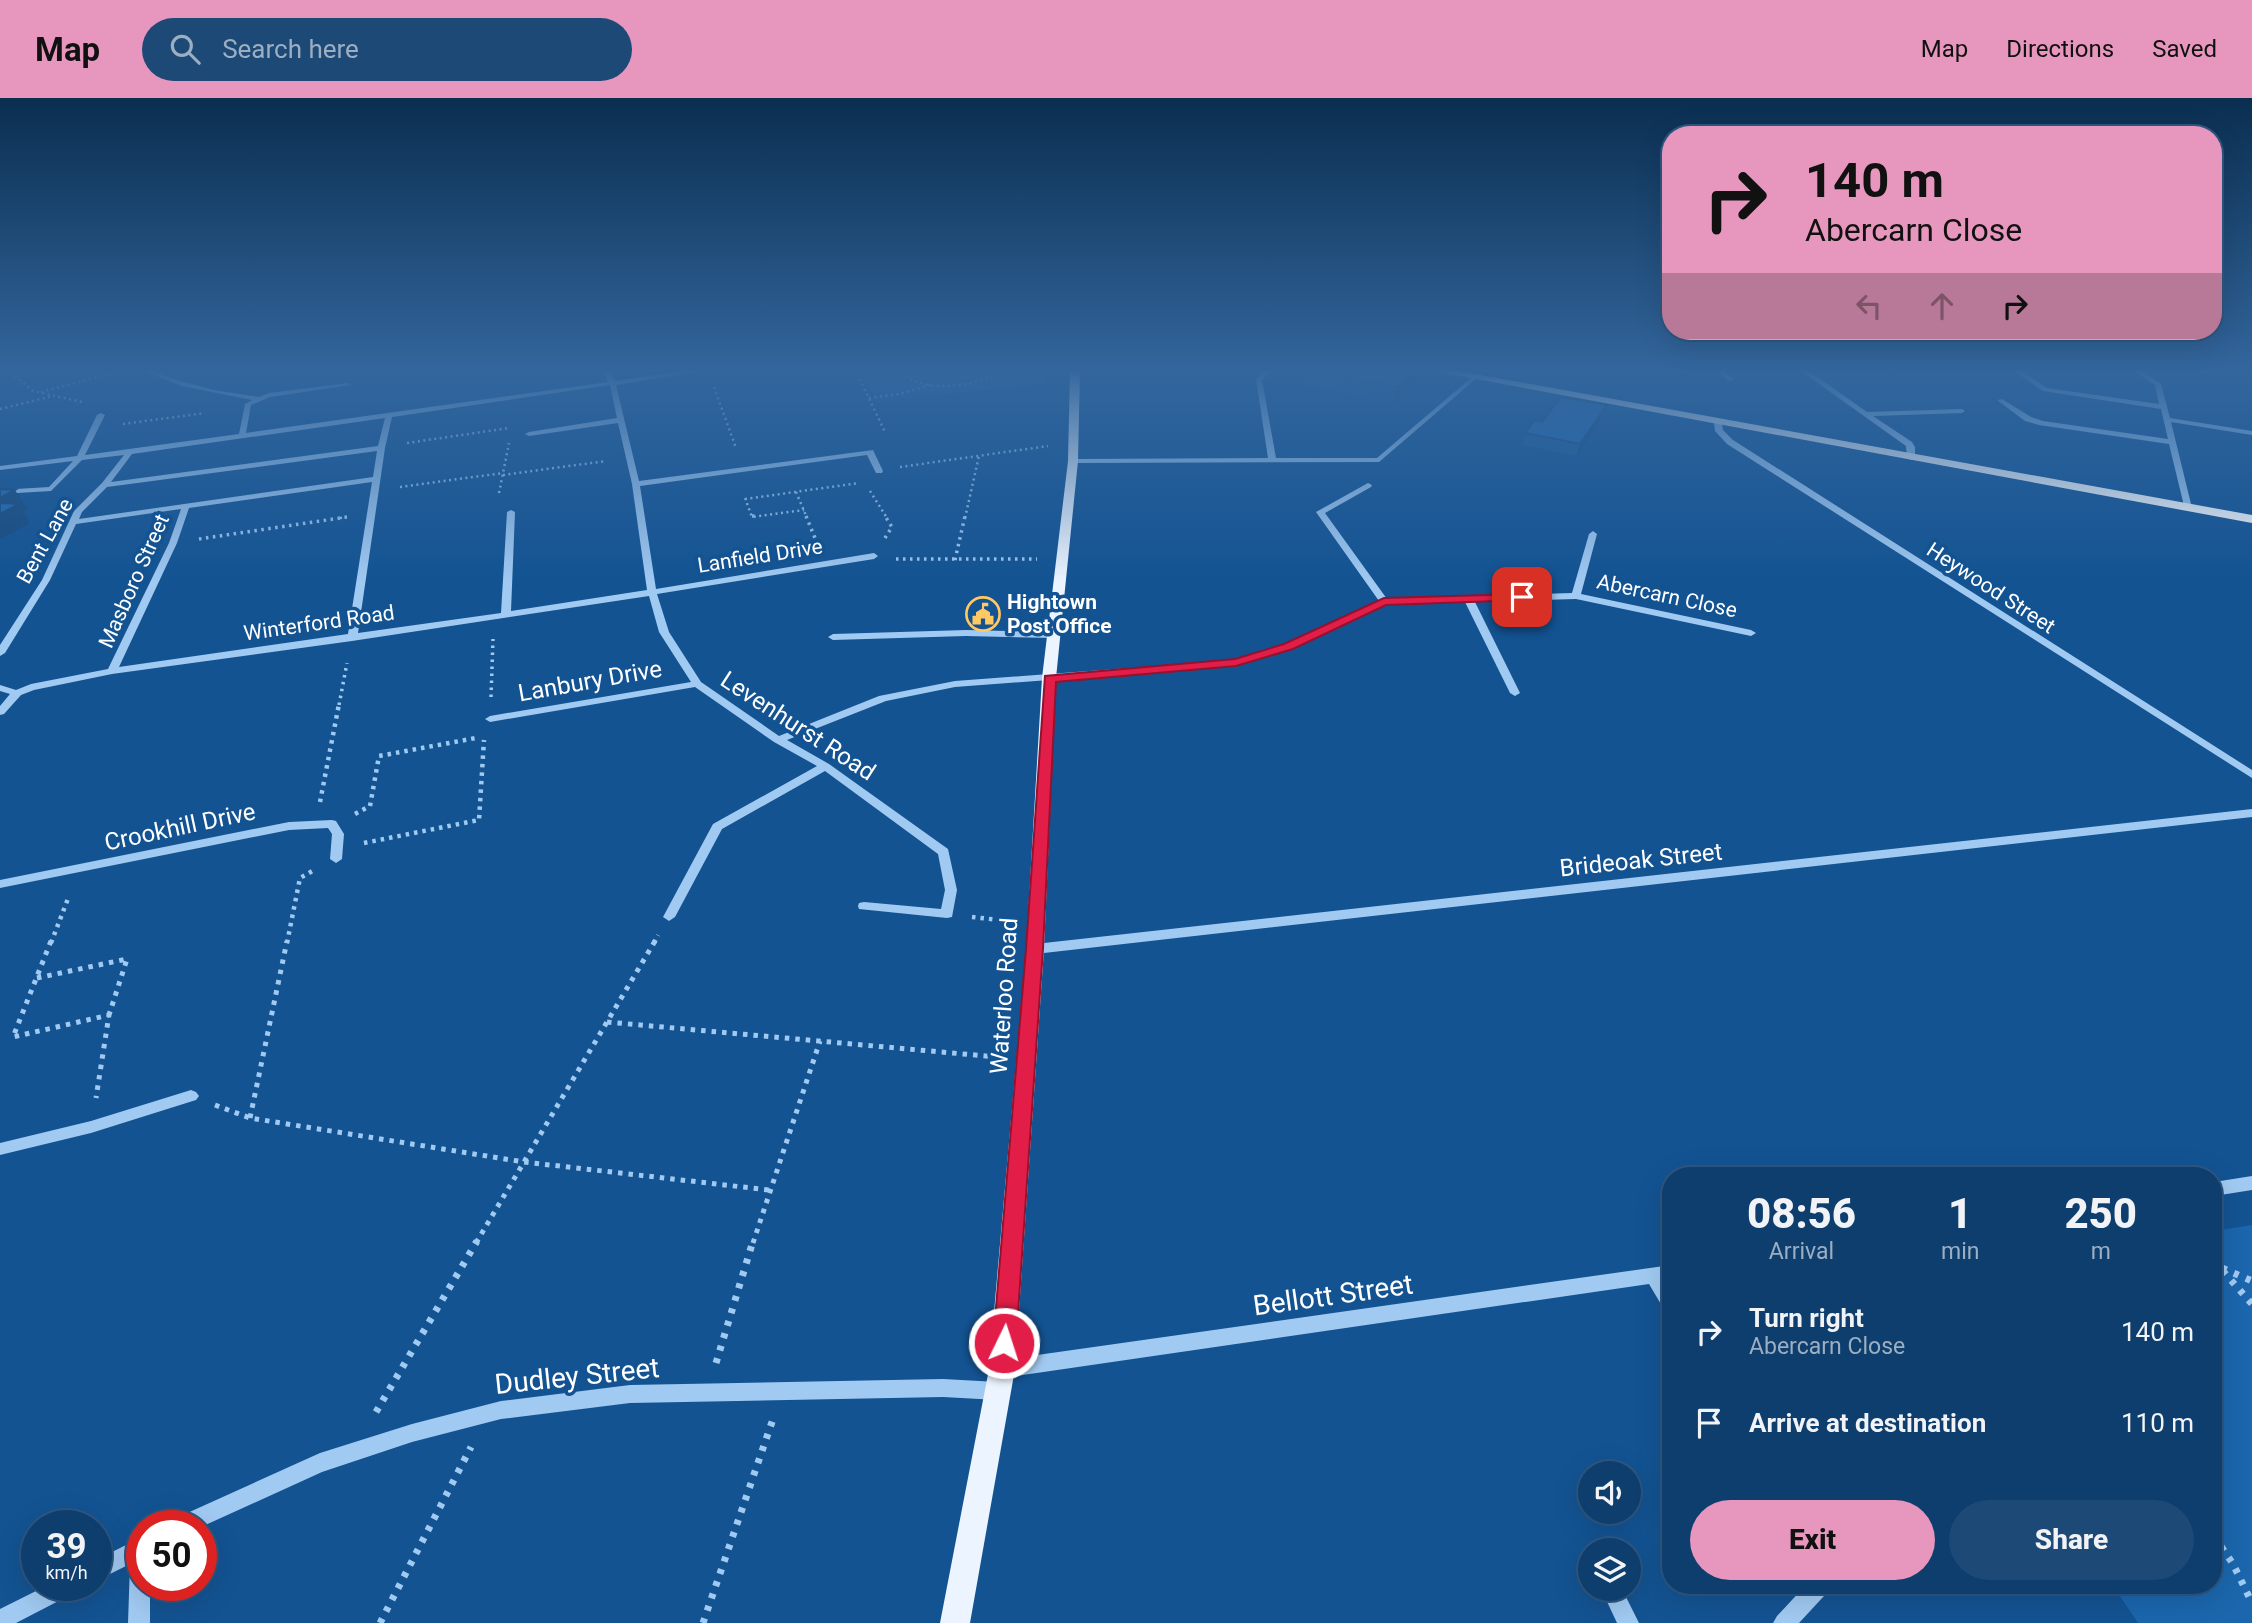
<!DOCTYPE html>
<html lang="en">
<head>
<meta charset="utf-8">
<style>
  body { margin:0; font-family:Roboto,sans-serif; background:#1c4976; color:#f1f3f6; height:100vh; display:flex; flex-direction:column; font-size:26px; white-space:nowrap }
  * { box-sizing:border-box; margin:0 }
  p { font-size:23px; color:#9baec2 }
  .icon { flex:none; width:38px; height:38px; fill:none; stroke:currentColor; stroke-width:2; stroke-linecap:round; stroke-linejoin:round }
  .map { position:relative; flex:1; overflow:hidden }
  .details { position:absolute; left:1662px; top:1069px; width:560px; height:427px; display:flex; flex-direction:column; background:#0e3e6e; border-radius:28px; box-shadow:0 7px 28px #0002,0 0 0 2px #2e5781 }
  .details>* { flex:none }
  .banner { position:absolute; left:1662px; top:28px; width:560px; height:214px; border-radius:28px; box-shadow:0 7px 28px #0002,0 0 0 2px #2e5781; background:#e797bd; color:#111; overflow:hidden }
  .fabs { position:absolute; left:1578px; top:1363px; display:grid; gap:14px }
  .fabs a { display:grid; place-items:center; width:63px; height:63px; border-radius:50%; background:#0e3e6e; box-shadow:0 7px 28px #0002,0 0 0 2px #2e5781; font-size:35px }
  .speed { position:absolute; left:21px; top:1412px; display:flex; gap:14px; font-size:35px; font-weight:700; text-align:center }
  .speed>* { display:grid; place-content:center; width:91px; height:91px; border-radius:50%; background:#0e3e6e; box-shadow:0 7px 28px #0002,0 0 0 2px #2e5781; line-height:1 }
  .speed small { font-size:18px; font-weight:400 }
  .speed .limit { border:10px solid #d22; background:#fff; color:#111 }
  .pin { position:absolute; display:grid; place-items:center; width:60px; height:60px; color:#fff; margin:-30px; border-radius:14px; box-shadow:0 4px 10px #0006 }
  .me { position:absolute; width:77px; margin:-38px; rotate:4deg; stroke-linejoin:round; filter:drop-shadow(0 0 5px #0008) }
  .turn { display:flex; align-items:center; gap:24px; height:147px; padding:0 28px; font-size:32px }
  .turn .icon { width:91px; height:91px; stroke-width:2.5 }
  .turn b { display:block; font-size:49px; line-height:60px }
  .lanes { display:flex; align-items:center; height:66px; padding:0 28px; background:#0003; justify-content:center; gap:35px; direction:ltr }
  .lanes .off { opacity:.35 }
  .eta { display:flex; justify-content:space-evenly; align-items:center; height:119px; text-align:center }
  .eta b { font-size:42px; font-weight:800; line-height:49px }
  .cta { display:flex; gap:14px; margin-top:auto; padding:14px 28px }
  .cta a { flex:1; height:80px; border-radius:42px; background:#e797bd; color:#111; font-size:28px; font-weight:800; line-height:80px; text-align:center }
  .cta a+a { background:#1c4976; color:#f1f3f6 }
  ul { padding:0; list-style:none }
  li { display:flex; align-items:center; gap:21px; height:91px; padding:0 28px }
  li div { flex:1 }
  li b { display:block; font-size:26px }
  li em { font-style:normal }
  header { display:flex; align-items:center; gap:42px; box-sizing:border-box; height:98px; padding:0 35px; background:#e797bd; color:#111 }
  header strong { font-size:33px }
  nav { display:flex; gap:38px; margin-inline-start:auto; font-size:24px }
  .search { width:490px; height:63px; background:#1c4976; display:flex; align-items:center; gap:18px; box-sizing:border-box; padding:0 24px; border-radius:38px; color:#9baec2; font-size:26px }
  .map>svg:first-child { display:block }
  .green { fill:#1b66ad }
  .lines { fill:none; stroke-linecap:round; stroke-linejoin:round }
  .path-far4 { stroke:#a1caf2; stroke-width:2.5; stroke-dasharray:2 3.5; stroke-linecap:butt }
  .path-far3 { stroke:#a1caf2; stroke-width:3.5; stroke-dasharray:2.5 4.5; stroke-linecap:butt }
  .path-far2 { stroke:#a1caf2; stroke-width:4.5; stroke-dasharray:3.5 5; stroke-linecap:butt }
  .path-far1 { stroke:#a1caf2; stroke-width:5; stroke-dasharray:4.5 6; stroke-linecap:butt }
  .path { stroke:#a1caf2; stroke-width:7; stroke-dasharray:5 8; stroke-linecap:butt }
  .minor { fill:#a1caf2; fill-rule:evenodd }
  .major { fill:#ecf4ff; fill-rule:evenodd }
  .highway { fill:#fff; fill-rule:evenodd }
  .wall { fill:#1c5b99 }
  .shaded-wall { fill:#174a7d }
  .building { fill:#216ab2; stroke:#174a7d; stroke-width:2 }
  .route { fill:#e11d48; stroke:#92132f; stroke-width:2 }
  .labels { text-anchor:middle; dominant-baseline:central; stroke-width:7; stroke-linejoin:round; paint-order:stroke }
  .far-street-label { font-size:21px; fill:#fff; stroke:#135392 }
  .far-poi-label { font-size:21px; font-weight:bold; fill:#fff; stroke:#135392; text-anchor:start }
  .street-label { font-size:24px; fill:#fff; stroke:#135392 }
  .near-street-label { font-size:28px; fill:#fff; stroke:#135392 }
</style>
</head>
<body>
<header>
<strong>Map</strong>
<div class="search"><svg class="icon" aria-label="search" viewBox="0 0 24 24"><circle cx="10" cy="10" r="6"/><path d="M15 15l6 6"/></svg>Search here</div>
<nav><a>Map</a><a>Directions</a><a>Saved</a></nav>
</header>
<div class="map">
<svg width="2252" height="1525" viewBox="0 0 2252 1525">
  <rect width="100%" height="100%" fill="#135392"/>
  <!-- green -->
  <path class="green" d="M 860,271 L 1045,271 L 1044,285 L 876,304 Z
    M 2252,1127 L 2252,1525 L 2138,1525 L 2113,1488 L 2214,1488 L 2214,1133 Z"/>
  <g class="lines">
    <!-- path-far4 -->
    <path class="path-far4" d="M 855,271 L 885,334
      M 897,271 C 925,299 977,288 1008,271
      M 0,272 L 10,274 L 33,293 L 82,304
      M 714,289 L 736,350
      M 41,294 L 120,273
      M 869,300 L 899,296 L 930,287
      M 0,311 L 53,298
      M 123,326 L 205,315
      M 407,345 L 509,330
      M 900,369 L 1048,348
      M 503,377 L 606,363
      M 400,389 L 503,375
      M 870,393 L 887,420
      M 796,394 L 807,420
      M 499,395 L 509,345
      M 745,400 L 752,419 L 804,412
      M 745,401 L 859,385
      M 340,420 L 347,419
      M 965,420 L 979,358"/>
    <!-- path-far3 -->
    <path class="path-far3" d="M 752,418 L 757,418
      M 806,418 L 817,445
      M 885,440 L 892,429 L 885,418
      M 199,441 L 347,419
      M 896,461 L 1037,461
      M 955,462 L 965,418
      M 491,599 L 493,541
      M 339,607 L 347,565"/>
    <!-- path-far2 -->
    <path class="path-far2" d="M 320,704 L 339,606
      M 355,716 L 370,708 L 379,658 L 476,640
      M 364,745 L 479,722 L 484,642
      M 972,819 L 1008,823
      M 51,845 L 69,798
      M 287,845 L 300,780 L 316,771
      M 654,845 L 658,837"/>
    <!-- path-far1 -->
    <path class="path-far1" d="M 51,843 L 13,939 L 109,917 L 96,1000
      M 37,880 L 127,861 L 109,917
      M 607,924 L 997,959
      M 215,1007 L 250,1020 L 524,1064 L 769,1092
      M 250,1020 L 287,843
      M 476,1145 L 655,843
      M 753,1145 L 820,943"/>
    <!-- path -->
    <path class="path" d="M 2214,1163 L 2252,1206
      M 2222,1170 L 2252,1183
      M 716,1265 L 753,1143
      M 376,1314 L 477,1143
      M 2214,1438 L 2233,1466 L 2252,1505
      M 380,1525 L 471,1349
      M 703,1525 L 773,1321"/>
    <!-- minor -->
    <path class="minor" d="M 139,271 L 148,271 L 173,281 L 214,292 L 259,299 L 269,295 L 348,285 L 351,287 L 270,299 L 251,307 L 246,335 L 608,284 L 602,271 L 608,271 L 615,283 L 694,271 L 714,271 L 616,287 L 639,383 L 873,352 L 883,373 L 882,375 L 876,375 L 867,357 L 640,388 L 656,491 L 874,455 L 878,458 L 874,461 L 657,496 L 669,534 L 701,584 L 779,638 L 879,598 L 955,583 L 1235,562 L 1285,547 L 1379,503 L 1316,414 L 1368,385 L 1372,387 L 1371,389 L 1325,415 L 1387,501 L 1572,495 L 1589,436 L 1593,433 L 1597,436 L 1581,496 L 1751,532 L 1756,535 L 1751,538 L 1576,501 L 1475,504 L 1520,595 L 1515,598 L 1510,595 L 1465,504 L 1386,507 L 1291,551 L 1236,568 L 955,589 L 886,603 L 787,642 L 829,666 L 948,751 L 957,792 L 952,819 L 947,820 L 859,811 L 858,808 L 859,805 L 864,804 L 941,811 L 945,792 L 938,756 L 825,673 L 722,731 L 675,819 L 669,823 L 663,819 L 713,726 L 817,668 L 774,644 L 695,589 L 490,624 L 485,621 L 490,618 L 691,584 L 659,534 L 649,498 L 352,543 L 112,576 L 34,592 L 21,597 L 4,616 L 0,617 L 0,608 L 10,596 L 0,593 L 0,587 L 16,592 L 31,586 L 108,571 L 169,445 L 181,411 L 76,426 L 50,482 L 5,555 L 0,558 L 0,547 L 42,482 L 74,413 L 102,385 L 124,357 L 82,362 L 51,393 L 0,396 L 0,392 L 49,389 L 73,363 L 0,372 L 0,368 L 77,358 L 97,317 L 101,315 L 105,317 L 85,357 L 239,336 L 245,306 L 252,302 L 182,288 ZM 610,287 L 617,320 L 529,334 L 525,336 L 529,338 L 618,325 L 632,386 L 647,492 L 511,513 L 515,414 L 511,412 L 507,414 L 501,515 L 358,535 L 385,350 L 392,319 ZM 385,320 L 378,348 L 111,384 L 132,356 ZM 377,353 L 373,379 L 79,421 L 82,414 L 107,389 ZM 372,384 L 348,536 L 119,569 L 177,445 L 189,410 Z
      M 1267,271 L 1274,271 L 1262,282 L 1276,360 L 1377,360 L 1472,279 L 1477,280 L 1379,364 L 1073,365 L 1069,363 L 1073,361 L 1268,360 L 1256,281 Z
      M 1714,271 L 1722,271 L 1734,282 L 1729,283 Z
      M 1798,271 L 1806,271 L 1867,314 L 1962,311 L 1965,313 L 1962,315 L 1873,318 L 1912,344 L 1915,349 L 1915,360 L 1911,362 L 1907,360 L 1906,348 Z
      M 1885,271 L 1893,271 L 1894,273 L 1891,275 Z
      M 2011,271 L 2019,271 L 2047,290 L 2159,306 L 2155,287 L 2131,271 L 2139,271 L 2161,286 L 2170,320 L 2252,333 L 2252,337 L 2171,324 L 2192,410 L 2185,412 L 2169,346 L 2039,327 L 2025,323 L 1997,302 L 2002,301 L 2031,319 L 2043,323 L 2168,341 L 2161,311 L 2043,293 Z
      M 1718,323 L 1722,325 L 1723,332 L 1733,342 L 2252,672 L 2252,680 L 1727,346 L 1715,333 L 1714,325 Z
      M 966,532 L 1054,534 L 1059,537 L 1054,540 L 966,538 L 833,542 L 828,539 L 833,536 Z
      M 2252,711 L 2252,719 L 1035,856 L 1030,854 L 1028,851 L 1030,848 L 1035,846 Z
      M 332,722 L 336,723 L 344,736 L 342,761 L 336,765 L 330,761 L 332,736 L 328,730 L 289,732 L 0,790 L 0,782 L 289,724 Z
      M 191,992 L 196,994 L 199,998 L 196,1002 L 91,1035 L 0,1057 L 0,1045 L 91,1023 Z
      M 2252,1078 L 2252,1092 L 2214,1098 L 2214,1084 Z
      M 1671,1167 L 1671,1183 L 1666,1183 L 1671,1191 L 1671,1215 L 1665,1213 L 1649,1186 L 1002,1280 L 996,1277 L 993,1271 L 996,1265 L 1002,1262 Z
      M 943,1281 L 998,1284 L 1005,1287 L 1007,1293 L 1005,1299 L 998,1302 L 943,1299 L 630,1305 L 501,1321 L 412,1344 L 322,1374 L 201,1429 L 171,1428 L 174,1421 L 320,1355 L 412,1326 L 501,1303 L 630,1287 Z
      M 142,1439 L 142,1488 L 150,1488 L 150,1525 L 128,1525 L 130,1466 L 96,1483 L 96,1462 Z
      M 46,1488 L 77,1488 L 74,1495 L 16,1525 L 0,1525 L 0,1511 Z
      M 1805,1488 L 1826,1488 L 1827,1491 L 1824,1498 L 1799,1525 L 1773,1525 L 1777,1518 Z
      M 1604,1491 L 1622,1491 L 1639,1525 L 1617,1525 L 1603,1495 Z"/>
    <!-- major -->
    <path class="major" d="M 1070,271 L 1080,271 L 1078,363 L 1056,580 L 1044,851 L 1015,1271 L 970,1525 L 940,1525 L 989,1271 L 1026,851 L 1042,580 L 1068,363 Z"/>
    <!-- highway -->
    <path class="highway" d="M 1422,271 L 1448,271 L 2252,417 L 2252,425 Z"/>
  </g>
  <!-- wall -->
  <path class="wall" d="M 1420,271 L 1418,284 L 1394,305 L 1305,288 L 1306,272 Z
    M 1604,318 L 1577,358 L 1523,347 L 1525,335 L 1542,324 Z"/>
  <!-- shaded-wall -->
  <path class="shaded-wall" d="M 1417,271 L 1420,271 L 1418,284 L 1394,305 L 1396,289 Z
    M 1607,307 L 1604,318 L 1577,358 L 1580,346 Z
    M 15,392 L 27,411 L 23,413 L 30,425 L 0,441 L 0,400 Z"/>
  <!-- building -->
  <path class="building" d="M 1307,271 L 1417,271 L 1396,289 Z
    M 1561,299 L 1607,307 L 1580,346 L 1525,335 L 1535,322 L 1542,324 Z
    M 0,391 L 15,392 L 0,400 Z
    M 0,405 L 19,406 L 0,416 Z"/>
  <!-- sky -->
  <linearGradient id="sky" x2="0" y2="1"><stop stop-color="#0a2e50"/><stop offset="0.56" stop-color="#33669d"/><stop offset="1" stop-color="#33669d" stop-opacity="0"/></linearGradient>
  <rect width="2252" height="485" fill="url(#sky)"/>
  <!-- route -->
  <path class="route" d="M 1522,496 L 1528,499 L 1526,502 L 1386,507 L 1293,551 L 1236,568 L 1056,584 L 1043,851 L 1016,1245 L 1012,1253 L 1004,1256 L 996,1253 L 993,1245 L 1026,851 L 1045,578 L 1235,561 L 1284,546 L 1384,500 Z"/>
  <!-- icons -->
  <defs>
    <g id="civic-ring" transform="scale(1.75)"><circle r="9.5" fill="#135392" stroke="#ffc862" stroke-width="1.5"/><path d="M-.6-6.5H3V-4.5H.6V-3L4-1V1h2V6H-6V1h2V-1L-.6-3ZM-1.2 2.5V6h2.4V2.5Z" fill="#ffc862"/></g>
  </defs>
  <g fill-rule="evenodd">
    <use href="#civic-ring" x="983" y="516"/>
  </g>
  <g class="labels">
    <!-- far-street labels -->
    <g class="far-street-label">
      <text transform="translate(45 443) rotate(-61)">Bent Lane</text>
      <text transform="translate(760 458) rotate(-9)">Lanfield Drive</text>
      <text transform="translate(134 483) rotate(-66)">Masboro Street</text>
      <text transform="translate(1991 490) rotate(33)">Heywood Street</text>
      <text transform="translate(1667 498) rotate(12)">Abercarn Close</text>
      <text transform="translate(319 525) rotate(-8)">Winterford Road</text>
    </g>
    <!-- far-poi labels -->
    <g class="far-poi-label">
      <text x="1007" y="504">Hightown<tspan x="1007" dy="24">Post Office</tspan></text>
    </g>
    <!-- street labels -->
    <g class="street-label">
      <text transform="translate(590 583) rotate(-10)">Lanbury Drive</text>
      <text transform="translate(798 628) rotate(33)">Levenhurst Road</text>
      <text transform="translate(180 729) rotate(-12)">Crookhill Drive</text>
      <text transform="translate(1641 762) rotate(-6)">Brideoak Street</text>
      <text transform="translate(1004 898) rotate(-86)">Waterloo Road</text>
    </g>
    <!-- near-street labels -->
    <g class="near-street-label">
      <text transform="translate(1333 1197) rotate(-8)">Bellott Street</text>
      <text transform="translate(577 1278) rotate(-6)">Dudley Street</text>
    </g>
  </g>
</svg>
<div class="fabs">
<a><svg class="icon" aria-label="sound" viewBox="0 0 24 24"><path d="M4 9h4l5-4v14l-5-4H4zM17 9q2 3 0 6"/></svg></a>
<a><svg class="icon" aria-label="layers" viewBox="0 0 24 24"><path d="M12 4l9 5-9 5-9-5zM3 14l9 5 9-5"/></svg></a>
</div>
<div class="speed"><div>39<small>km/h</small></div><div class="limit">50</div></div>
<div class="pin" style="left:1522px;top:499px;background:#d93025"><svg class="icon" aria-label="arrive" viewBox="0 0 24 24"><path d="M6 21V4h12l-3 4 3 4H6"/></svg></div>
<svg class="me" style="left:1004px;top:1245px" viewBox="-20 -20 40 40"><circle r="17" fill="#e11d48" stroke="#fff" stroke-width="3"/><path d="M0-11L8 9 0 5-8 9z" fill="#fff"/></svg>
<div class="banner">
<div class="turn"><svg class="icon" aria-label="right" viewBox="0 0 24 24"><path d="M7 20v-9h11M14 6l5 5-5 5"/></svg><div><b>140 m</b>Abercarn Close</div></div>
<div class="lanes"><svg class="icon off" aria-label="left" viewBox="0 0 24 24"><path d="M17 20v-9H6M10 6l-5 5 5 5"/></svg><svg class="icon off" aria-label="ahead" viewBox="0 0 24 24"><path d="M12 20V5M6 11l6-6 6 6"/></svg><svg class="icon" aria-label="right" viewBox="0 0 24 24"><path d="M7 20v-9h11M14 6l5 5-5 5"/></svg></div>
</div>
<section class="details">
<div class="eta">
<div><b>08:56</b><p>Arrival</p></div>
<div><b>1</b><p>min</p></div>
<div><b>250</b><p>m</p></div>
</div>
<ul>
<li><svg class="icon" aria-label="right" viewBox="0 0 24 24"><path d="M7 20v-9h11M14 6l5 5-5 5"/></svg><div><b>Turn right</b><p>Abercarn Close</p></div><em>140 m</em></li>
<li><svg class="icon" aria-label="arrive" viewBox="0 0 24 24"><path d="M6 21V4h12l-3 4 3 4H6"/></svg><div><b>Arrive at destination</b></div><em>110 m</em></li>
</ul>
<div class="cta"><a>Exit</a><a>Share</a></div>
</section>
</div>
</body>
</html>
